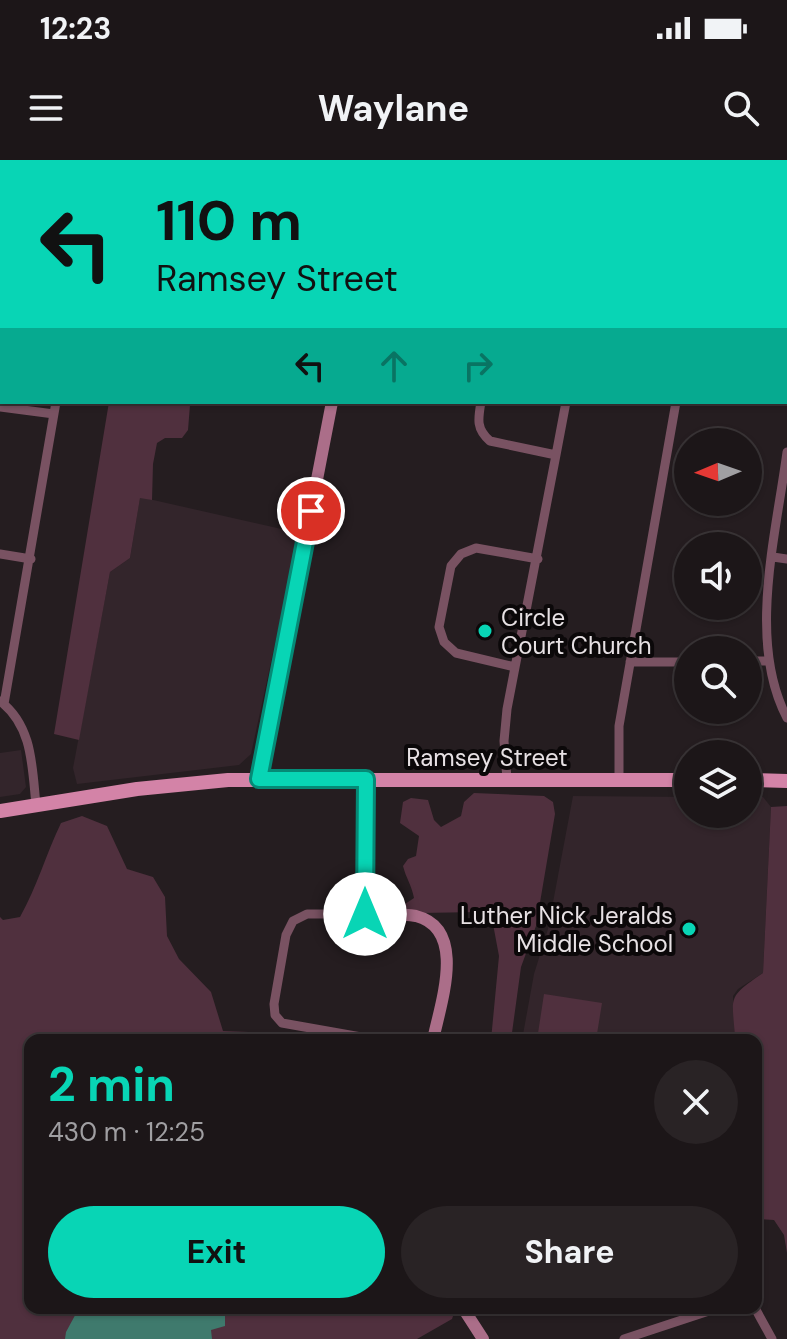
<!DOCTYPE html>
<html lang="en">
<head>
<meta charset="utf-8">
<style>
  body { margin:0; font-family:"DM Sans",sans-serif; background:#292325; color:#f1f3f6; height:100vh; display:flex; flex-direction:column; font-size:30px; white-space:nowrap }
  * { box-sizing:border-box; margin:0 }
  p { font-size:26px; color:#a09fa2 }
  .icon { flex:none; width:44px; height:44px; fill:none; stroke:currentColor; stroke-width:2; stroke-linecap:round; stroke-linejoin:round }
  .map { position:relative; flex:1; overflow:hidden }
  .panel { position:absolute; left:24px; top:874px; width:738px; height:280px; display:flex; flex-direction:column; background:#1c1618; border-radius:16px; box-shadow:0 2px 6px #0004,0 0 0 2px #3a3537 }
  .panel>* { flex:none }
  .guide { position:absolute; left:0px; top:0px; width:788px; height:244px; box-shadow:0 2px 6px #0004,0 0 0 2px #3a3537; background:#08d5b5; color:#111; overflow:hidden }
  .needle { width:52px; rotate:268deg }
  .tools { position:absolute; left:674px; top:268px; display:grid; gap:16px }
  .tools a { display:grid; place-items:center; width:88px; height:88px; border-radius:50%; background:#1c1618; box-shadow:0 2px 6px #0004,0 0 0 2px #3a3537; font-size:40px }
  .pin { position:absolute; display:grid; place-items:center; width:68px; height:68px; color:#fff; margin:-34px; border:4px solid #fff; border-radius:50%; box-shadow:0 2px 8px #0007 }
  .me { position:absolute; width:88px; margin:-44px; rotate:0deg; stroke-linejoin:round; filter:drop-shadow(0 0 6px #0008) }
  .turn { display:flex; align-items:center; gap:28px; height:168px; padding:0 24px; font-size:36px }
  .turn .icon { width:104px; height:104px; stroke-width:2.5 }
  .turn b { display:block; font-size:56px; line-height:68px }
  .lanes { display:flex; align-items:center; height:76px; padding:0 24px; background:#0003; justify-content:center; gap:40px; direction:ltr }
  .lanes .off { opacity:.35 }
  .round { display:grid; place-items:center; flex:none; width:84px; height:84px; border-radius:42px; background:#292325 }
  .overview { display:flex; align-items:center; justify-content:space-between; height:136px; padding:0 24px }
  h1 { font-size:48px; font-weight:700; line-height:60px; color:#08d5b5 }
  .primary-button { display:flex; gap:16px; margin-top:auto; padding:16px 24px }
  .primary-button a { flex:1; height:92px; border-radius:48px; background:#08d5b5; color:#111; font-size:32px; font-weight:700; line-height:92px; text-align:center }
  .primary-button a+a { background:#292325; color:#f1f3f6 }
  .status { display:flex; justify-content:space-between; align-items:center; height:56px; padding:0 40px; background:#1c1618; direction:ltr }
  .status svg { height:22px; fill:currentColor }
  header { display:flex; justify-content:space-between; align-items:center; height:104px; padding:0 24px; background:#1c1618; font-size:36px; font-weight:700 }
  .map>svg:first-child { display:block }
  .built { fill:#33252b }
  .green { fill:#50303e }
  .water { fill:#3f7a6d }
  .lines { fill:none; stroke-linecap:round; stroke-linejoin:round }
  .street { stroke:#795262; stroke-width:9 }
  .secondary { stroke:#ab6e89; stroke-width:12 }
  .primary { stroke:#d383a7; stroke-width:14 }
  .route-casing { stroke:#058a76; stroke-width:20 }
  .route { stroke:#08d5b5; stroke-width:14 }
  .poi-dot { fill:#08d5b5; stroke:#0b0809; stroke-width:3 }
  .labels { text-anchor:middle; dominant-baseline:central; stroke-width:8; stroke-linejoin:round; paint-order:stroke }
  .poi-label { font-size:24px; fill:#e7e1e4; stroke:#0b0809; text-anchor:start }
  .street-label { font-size:24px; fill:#e7e1e4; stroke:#0b0809 }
</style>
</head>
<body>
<div class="status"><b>12:23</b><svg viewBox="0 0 49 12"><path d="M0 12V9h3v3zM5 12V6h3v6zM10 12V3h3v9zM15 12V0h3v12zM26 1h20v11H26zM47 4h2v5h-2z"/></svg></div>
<header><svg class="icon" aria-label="menu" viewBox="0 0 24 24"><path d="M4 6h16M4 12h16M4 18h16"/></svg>Waylane<svg class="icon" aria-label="search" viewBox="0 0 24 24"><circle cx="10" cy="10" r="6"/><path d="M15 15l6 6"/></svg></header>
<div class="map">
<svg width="787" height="1179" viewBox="0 0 787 1179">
  <rect width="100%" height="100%" fill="#251d20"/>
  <!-- built -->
  <path class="built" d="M 140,337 L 299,373 L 251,594 L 239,605 L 77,624 L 73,608 L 110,412 L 130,398 Z
    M 21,590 L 26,627 L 20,634 L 0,637 L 0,593 Z
    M 573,636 L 688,637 L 688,654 L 748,654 L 748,637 L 763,637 L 771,647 L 763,813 L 738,829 L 733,836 L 735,880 L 522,880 L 534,814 L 548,769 Z"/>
  <!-- green -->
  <path class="green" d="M 604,0 L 787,0 L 787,92 L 786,2 Z
    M 109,242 L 185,242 L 190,245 L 188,270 L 182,278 L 165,278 L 157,283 L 153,304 L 152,340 L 140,338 L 130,398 L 110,412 L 79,580 L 54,574 Z
    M 474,633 L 544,636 L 553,642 L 555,654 L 536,766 L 521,807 L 511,880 L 491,880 L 499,796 L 493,764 L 480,752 L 419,753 L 406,749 L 405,744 L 414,738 C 412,726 406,718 403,706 L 408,699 L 416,696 L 419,676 L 400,663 L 403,642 L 411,638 L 428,640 L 434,660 L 441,667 L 461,656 L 464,642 Z
    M 787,646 L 787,1093 L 784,1075 L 774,1060 L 756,1059 L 756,880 L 735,880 C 733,836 725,839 763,813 L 771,647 Z
    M 82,656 L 107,666 L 127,709 L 153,717 L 165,737 L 167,776 L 179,799 L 211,832 L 223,871 L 249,872 L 255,880 L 30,880 L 30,1148 L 454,1148 L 455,1150 L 452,1159 L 417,1179 L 0,1179 L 0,757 L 3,760 L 20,757 C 37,727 46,694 61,663 Z
    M 544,834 L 602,843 L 596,880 L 537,880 Z"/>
  <!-- water -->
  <path class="water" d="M 79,1148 L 225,1148 L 225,1166 L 211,1170 L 212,1179 L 65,1179 L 66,1172 Z"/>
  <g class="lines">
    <!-- street -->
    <path class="street" d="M 75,0 L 88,2
      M 558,0 L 558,2
      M 96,2 L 96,0
      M 222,2 L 223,0
      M 463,2 L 463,0
      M 786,226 L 787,227
      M 481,242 C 478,259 476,269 490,281 L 556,295 L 566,242
      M 0,247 L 54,254
      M 787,292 C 776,375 747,482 787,558
      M 0,394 L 31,399
      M 773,397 L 787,399
      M 748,501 L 767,501
      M 630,502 L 688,502
      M 515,507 L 456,493 L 444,482 L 439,467 L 451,406 L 461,394 L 476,388 L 538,399
      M 0,541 C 33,566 32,607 36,645
      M 4,544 L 56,242
      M 366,619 L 365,754 L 307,754 L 293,761 L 286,775 L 274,844 L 275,855 L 282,863 L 378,880
      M 507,619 L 504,581 L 507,549 L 556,295
      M 619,620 L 619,566 L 676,242
      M 755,1148 L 772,1179
      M 624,1179 L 718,1148"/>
    <!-- secondary -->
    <path class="secondary" d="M 358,2 L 359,0
      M 259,619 L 332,242
      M 365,754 C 381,755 400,753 416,756 C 468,769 440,845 433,880
      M 463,1148 L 483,1179"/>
    <!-- primary -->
    <path class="primary" d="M 748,620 L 787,621
      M 0,651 L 137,629 L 228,620 L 688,620"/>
  </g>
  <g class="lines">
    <!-- route casing -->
    <g class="route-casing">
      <path id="route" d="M 311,351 L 259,619 L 366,619 L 365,754"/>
    </g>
    <!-- route -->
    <use href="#route" class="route"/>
  </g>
  <!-- markers -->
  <g class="poi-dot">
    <circle cx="485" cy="471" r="8"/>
    <circle cx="689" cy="769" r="8"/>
  </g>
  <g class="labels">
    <!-- poi labels -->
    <g class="poi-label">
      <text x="501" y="457">Circle<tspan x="501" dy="28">Court Church</tspan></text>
      <text x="673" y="755" text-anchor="end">Luther Nick Jeralds<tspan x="673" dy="28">Middle School</tspan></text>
    </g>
    <!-- street labels -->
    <g class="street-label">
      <text x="487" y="597">Ramsey Street</text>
    </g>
  </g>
</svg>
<div class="tools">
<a><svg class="needle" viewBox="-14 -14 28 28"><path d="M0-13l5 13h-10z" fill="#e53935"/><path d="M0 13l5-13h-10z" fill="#a09fa2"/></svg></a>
<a><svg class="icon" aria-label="sound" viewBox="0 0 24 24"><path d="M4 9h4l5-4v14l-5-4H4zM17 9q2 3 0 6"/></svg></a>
<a><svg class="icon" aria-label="search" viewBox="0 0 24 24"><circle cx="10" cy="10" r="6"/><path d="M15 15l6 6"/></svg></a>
<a><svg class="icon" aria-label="layers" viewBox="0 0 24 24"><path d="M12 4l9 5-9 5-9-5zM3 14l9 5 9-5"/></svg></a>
</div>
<div class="pin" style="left:311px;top:351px;background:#d93025"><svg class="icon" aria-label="arrive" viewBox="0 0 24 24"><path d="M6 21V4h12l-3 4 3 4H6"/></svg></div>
<svg class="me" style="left:365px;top:754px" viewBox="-20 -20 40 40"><circle r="19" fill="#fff"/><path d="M0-13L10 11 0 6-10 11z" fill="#08d5b5"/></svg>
<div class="guide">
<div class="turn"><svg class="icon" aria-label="left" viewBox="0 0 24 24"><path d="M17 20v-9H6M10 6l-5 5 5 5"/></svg><div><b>110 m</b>Ramsey Street</div></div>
<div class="lanes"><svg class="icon" aria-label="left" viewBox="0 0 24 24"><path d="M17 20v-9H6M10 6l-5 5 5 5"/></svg><svg class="icon off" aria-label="ahead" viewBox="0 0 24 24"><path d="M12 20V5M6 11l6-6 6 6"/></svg><svg class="icon off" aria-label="right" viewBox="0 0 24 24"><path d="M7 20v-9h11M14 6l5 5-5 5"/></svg></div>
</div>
<section class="panel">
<div class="overview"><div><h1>2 min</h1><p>430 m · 12:25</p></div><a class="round"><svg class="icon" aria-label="close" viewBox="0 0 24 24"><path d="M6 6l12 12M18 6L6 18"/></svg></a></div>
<div class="primary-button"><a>Exit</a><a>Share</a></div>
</section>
</div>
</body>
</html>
